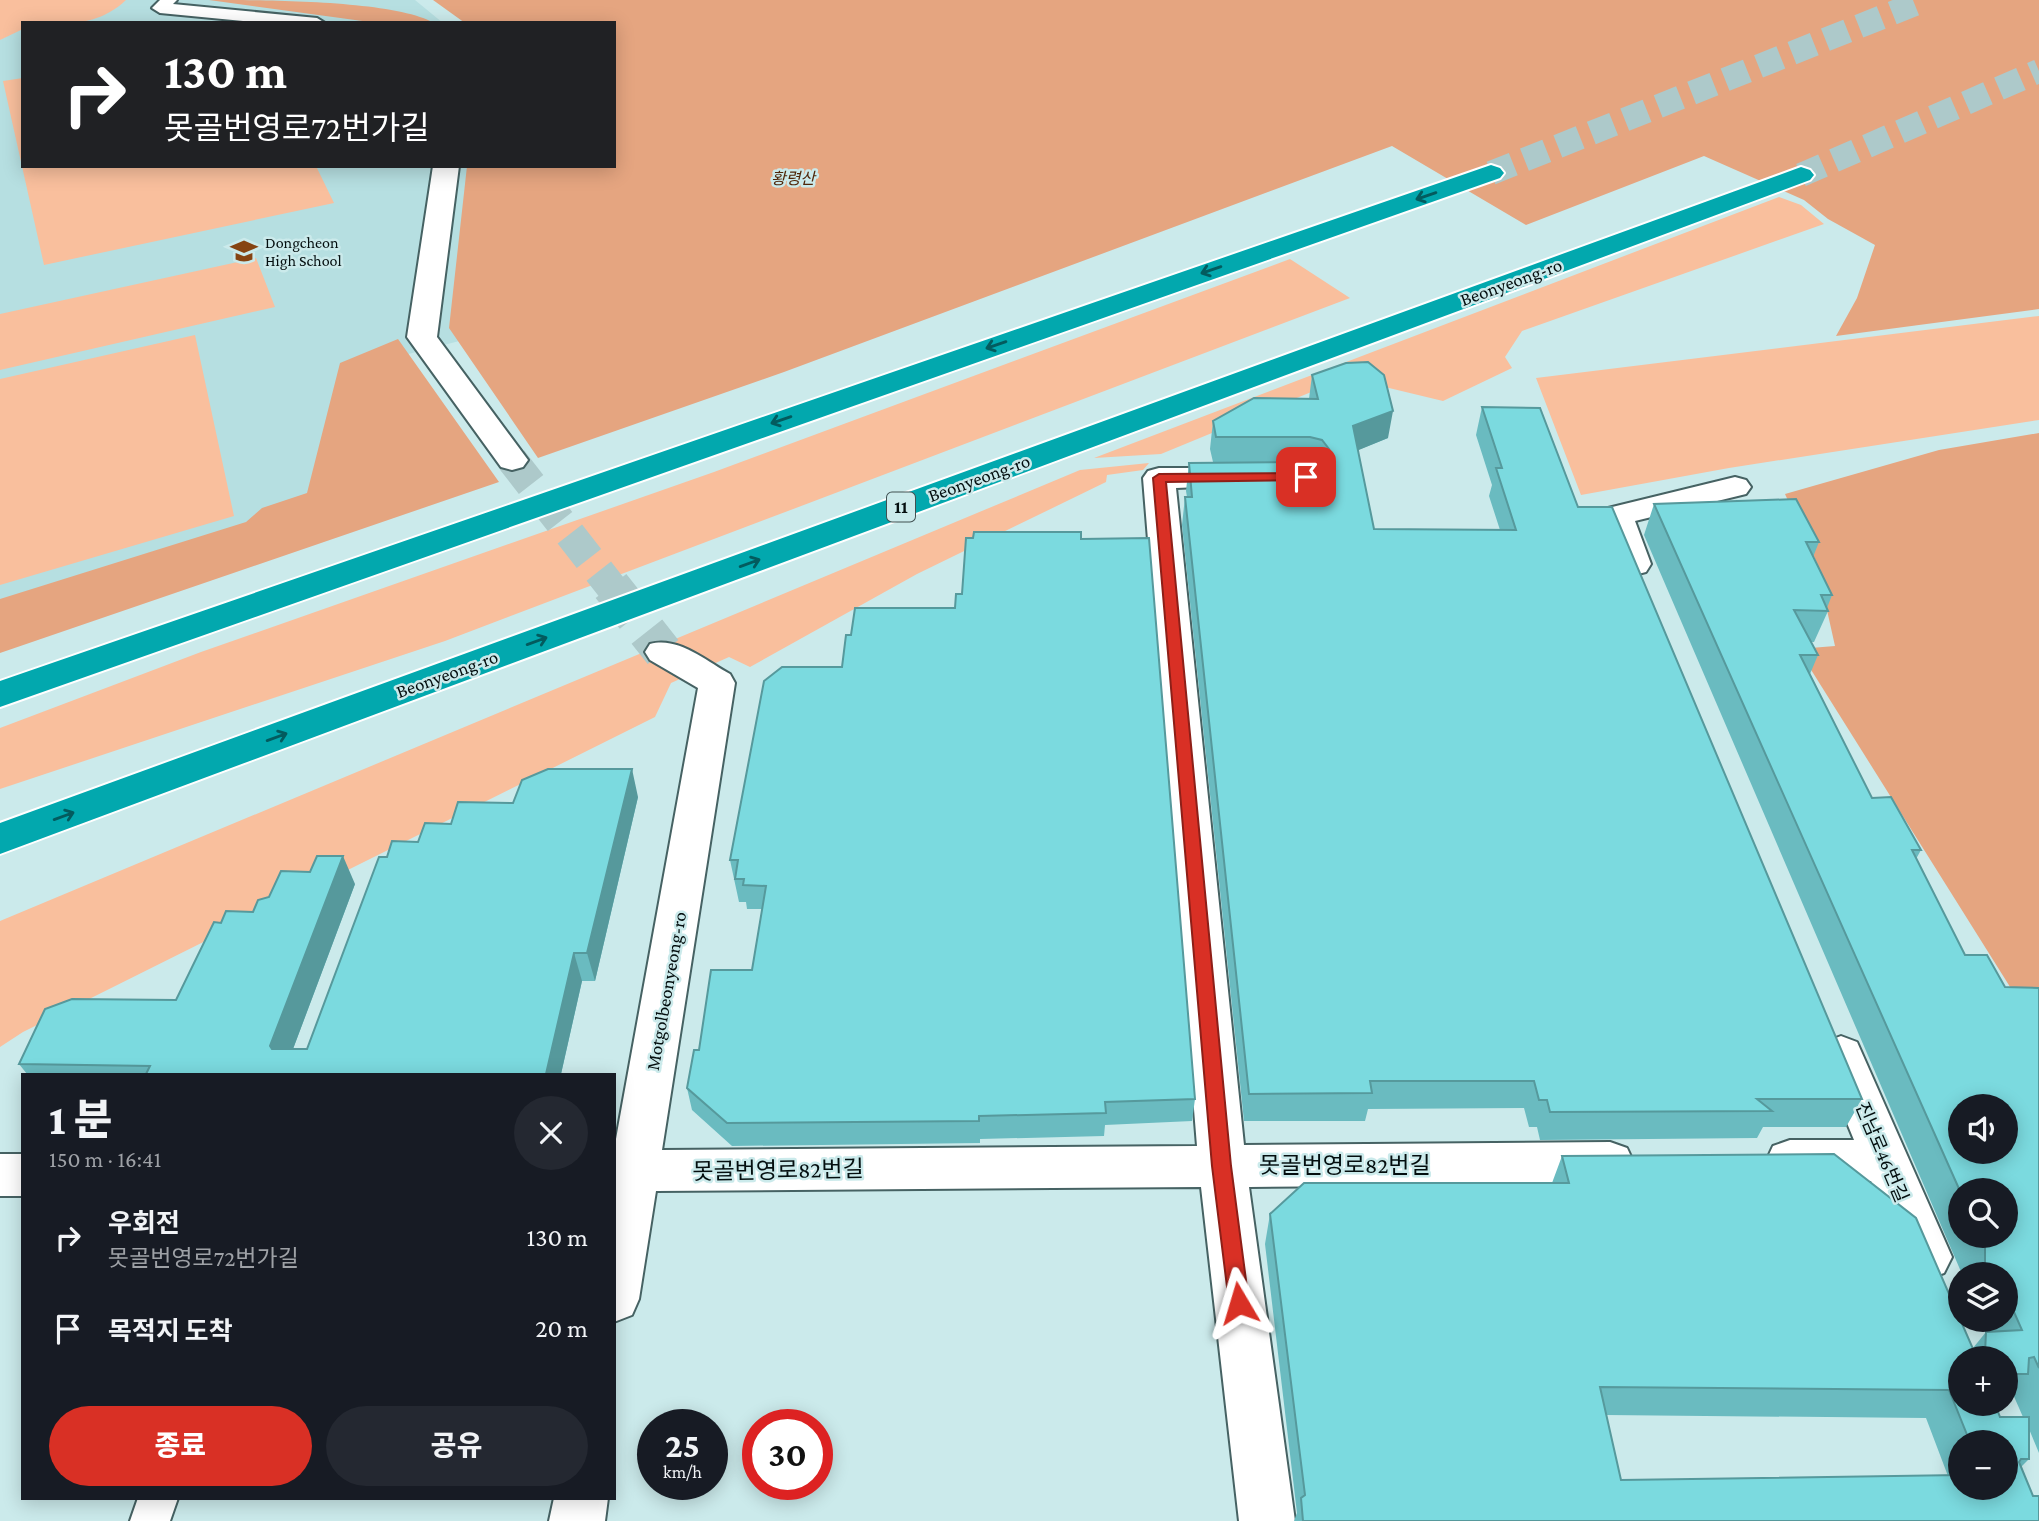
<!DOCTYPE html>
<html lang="ko">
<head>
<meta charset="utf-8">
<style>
  body { margin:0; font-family:"Crimson Pro","Noto Sans KR",serif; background:#242831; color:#f1f3f6; height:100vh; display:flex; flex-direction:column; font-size:26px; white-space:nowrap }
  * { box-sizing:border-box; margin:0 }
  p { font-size:23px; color:#9ea1a6 }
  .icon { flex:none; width:38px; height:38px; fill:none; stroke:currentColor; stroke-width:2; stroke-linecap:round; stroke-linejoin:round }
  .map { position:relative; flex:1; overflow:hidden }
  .drawer { position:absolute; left:21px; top:1073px; width:595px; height:427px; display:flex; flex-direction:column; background:#171b24; border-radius:0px; box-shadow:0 4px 18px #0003 }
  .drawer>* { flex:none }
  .hud { position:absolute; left:21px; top:21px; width:595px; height:147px; border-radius:0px; box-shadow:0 4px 18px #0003; background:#202124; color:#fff; overflow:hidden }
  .buttons { position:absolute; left:1948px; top:1094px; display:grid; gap:14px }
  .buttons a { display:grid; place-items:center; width:70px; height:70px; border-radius:50%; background:#171b24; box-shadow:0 4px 18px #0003; font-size:35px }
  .speed { position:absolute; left:637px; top:1409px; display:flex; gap:14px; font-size:35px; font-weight:700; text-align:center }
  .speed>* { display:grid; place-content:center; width:91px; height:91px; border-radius:50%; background:#171b24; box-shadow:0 4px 18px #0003; line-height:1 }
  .speed small { font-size:18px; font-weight:400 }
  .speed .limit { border:10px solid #d22; background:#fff; color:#111 }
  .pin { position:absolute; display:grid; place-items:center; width:60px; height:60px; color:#fff; margin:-30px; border-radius:14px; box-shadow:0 4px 10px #0006 }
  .me { position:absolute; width:77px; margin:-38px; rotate:353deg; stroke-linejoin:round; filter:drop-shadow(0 0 5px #0008) }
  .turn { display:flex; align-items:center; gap:24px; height:147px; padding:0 28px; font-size:32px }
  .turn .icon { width:91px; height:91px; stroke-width:2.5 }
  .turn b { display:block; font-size:49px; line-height:60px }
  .round { display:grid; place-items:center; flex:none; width:74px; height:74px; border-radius:37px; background:#242831 }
  .head { display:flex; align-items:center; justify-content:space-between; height:119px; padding:0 28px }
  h1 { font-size:42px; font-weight:800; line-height:52px }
  .button { display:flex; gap:14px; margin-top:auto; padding:14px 28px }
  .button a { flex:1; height:80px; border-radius:42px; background:#d93025; color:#fff; font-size:28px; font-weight:800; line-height:80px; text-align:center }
  .button a+a { background:#242831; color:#f1f3f6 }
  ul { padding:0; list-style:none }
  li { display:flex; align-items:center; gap:21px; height:91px; padding:0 28px }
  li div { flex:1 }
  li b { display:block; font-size:26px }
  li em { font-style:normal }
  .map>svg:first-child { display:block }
  .built { fill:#b6dfe1 }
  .green { fill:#f9bf9d }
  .forest { fill:#e5a580 }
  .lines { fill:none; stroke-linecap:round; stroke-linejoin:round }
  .street-tunnel-far1 { stroke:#adc9ca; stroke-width:31; stroke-dasharray:31 16; stroke-linecap:butt }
  .street-tunnel { stroke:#adc9ca; stroke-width:39; stroke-dasharray:39 19; stroke-linecap:butt }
  .highway-tunnel { stroke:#adc9ca; stroke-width:24; stroke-dasharray:24 12; stroke-linecap:butt }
  .lane-casing { stroke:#466263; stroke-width:4 }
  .street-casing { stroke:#466263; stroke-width:4 }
  .highway-casing { stroke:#fff; stroke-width:4 }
  .lane { fill:#fff; fill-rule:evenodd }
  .street { fill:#fff; fill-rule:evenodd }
  .highway { fill:#02a8ae; fill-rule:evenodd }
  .wall { fill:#6abbc0; fill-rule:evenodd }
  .shaded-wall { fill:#56999c }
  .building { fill:#7bdadf; stroke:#56999c; stroke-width:2; fill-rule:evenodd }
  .oneway { stroke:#035b5e }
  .route { fill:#d93025; stroke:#8d1f18; stroke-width:2 }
  .labels { text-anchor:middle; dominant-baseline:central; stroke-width:5; stroke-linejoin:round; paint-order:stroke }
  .far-park-label { font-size:16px; font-style:italic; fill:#4f2609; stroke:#cbeaeb }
  .far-poi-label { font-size:16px; fill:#040e0f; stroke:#cbeaeb; text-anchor:start }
  .shield { fill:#cbeaeb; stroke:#405051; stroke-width:2 }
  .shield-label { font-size:18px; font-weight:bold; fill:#040e0f }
  .street-label { font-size:19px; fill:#040e0f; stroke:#cbeaeb }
  .near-street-label { font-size:23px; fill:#040e0f; stroke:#cbeaeb }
</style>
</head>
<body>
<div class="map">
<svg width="2039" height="1521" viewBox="0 0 2039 1521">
  <rect width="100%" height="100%" fill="#cbeaeb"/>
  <!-- built -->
  <path class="built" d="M 0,0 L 415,0 L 443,23 L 23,23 L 23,166 L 495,166 L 479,336 L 369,364 L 355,496 L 0,605 Z"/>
  <!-- green -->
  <path class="green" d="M 0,0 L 126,0 C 95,29 63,23 23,23 L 23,29 L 0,40 Z
    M 23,78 L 23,166 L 316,166 L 334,203 L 44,265 L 3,81 Z
    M 1779,197 L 1801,205 L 1824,224 L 1522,331 L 1505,357 L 1512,368 L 1443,401 L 1360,381 L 1338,381 L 1161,454 L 1094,458 Z
    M 256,258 L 275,307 L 0,370 L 0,314 Z
    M 1290,259 L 1350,298 L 445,641 L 0,789 L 0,728 L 201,652 L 714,472 Z
    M 2039,316 L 2039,420 L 1729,468 L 1581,495 L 1536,378 Z
    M 195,335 L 234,516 L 0,585 L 0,379 Z
    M 1149,463 L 1143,470 L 1107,475 L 1106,482 L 917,574 L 750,667 L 729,657 L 671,683 L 655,717 L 23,1032 L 0,1047 L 0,921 L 1080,470 Z"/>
  <!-- forest -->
  <path class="forest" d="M 209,0 C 262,0 395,0 434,23 L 377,23 Z
    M 433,0 L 2039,0 L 2039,309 L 1836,336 L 1857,298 L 1875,245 L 1828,219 L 1804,200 L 1704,156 L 1526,225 L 1392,146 L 784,372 L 538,458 L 449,328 L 467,166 L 614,166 L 614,23 L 465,23 Z
    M 398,339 L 499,482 L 0,653 L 0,599 L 246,522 L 262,508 L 307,493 L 340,363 Z
    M 2039,433 L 2039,1009 L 2017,998 L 1798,649 L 1835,646 L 1816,561 L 1785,494 L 1939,450 Z"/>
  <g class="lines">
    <!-- street-tunnel-far1 -->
    <path class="street-tunnel-far1" d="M 512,460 L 612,588"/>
    <!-- street-tunnel -->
    <path class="street-tunnel" d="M 611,586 L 663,652"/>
    <!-- highway-tunnel -->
    <path class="highway-tunnel" d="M 1491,173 L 1925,0
      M 1801,175 L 2039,71"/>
    <!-- lane casing -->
    <g class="lane-casing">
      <path id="lane" d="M 160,0 L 177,0 L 173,4 L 317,18 L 325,23 L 264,23 L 160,13 L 152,8 Z
        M 138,1498 L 178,1498 L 170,1521 L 130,1521 Z"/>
    </g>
    <!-- street casing -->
    <g class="street-casing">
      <path id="street" d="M 433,166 L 459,166 L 437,337 L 528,460 L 523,467 L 512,470 L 501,467 L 407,337 Z
        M 1159,468 L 1238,468 L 1249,471 L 1254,478 L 1249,485 L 1176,488 L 1244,1145 L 1610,1142 L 1627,1148 L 1634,1163 L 1627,1178 L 1610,1184 L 1249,1187 L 1295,1521 L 1239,1521 L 1201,1187 L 656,1191 L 639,1299 L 632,1315 L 614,1322 L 614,1150 L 698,688 L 650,660 L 645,652 L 650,644 C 678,636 706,661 730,674 L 735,683 L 662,1150 L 1197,1146 L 1143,478 L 1148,471 Z
        M 1735,477 L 1746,480 L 1751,487 L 1746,494 L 1635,521 L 1651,564 L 1646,572 L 1634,575 L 1622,572 L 1599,516 L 1604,509 Z
        M 1841,1036 L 1857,1042 L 1952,1257 L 1944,1273 L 1927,1279 L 1910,1273 L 1871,1181 L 1790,1182 L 1773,1176 L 1766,1161 L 1773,1146 L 1790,1140 L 1854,1140 L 1819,1055 L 1825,1042 Z
        M 0,1154 L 23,1154 L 23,1196 L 0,1196 Z
        M 554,1498 L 608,1498 L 605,1521 L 549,1521 Z"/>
    </g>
    <!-- highway casing -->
    <g class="highway-casing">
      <path id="highway" d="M 1491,165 L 1500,168 L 1504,173 L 1500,178 L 0,707 L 0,681 Z
        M 1801,167 L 1810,170 L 1814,175 L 1810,180 L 0,854 L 0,823 Z"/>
    </g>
    <!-- lane -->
    <use href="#lane" class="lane"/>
    <!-- street -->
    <use href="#street" class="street"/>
    <!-- highway -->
    <use href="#highway" class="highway"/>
  </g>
  <!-- wall -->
  <path class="wall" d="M 1312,375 L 1388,438 L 1358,450 L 1374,529 L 1500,530 L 1489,496 L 1492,485 L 1476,435 L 1482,407 L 1578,507 L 1862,1099 L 1846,1127 L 1763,1127 L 1757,1138 L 1540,1140 L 1537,1127 L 1529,1127 L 1524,1108 L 1368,1109 L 1365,1121 L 1244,1121 L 1182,525 L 1185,497 L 1187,497 L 1186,491 L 1189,463 L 1213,462 L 1210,449 L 1213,421 L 1309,399 Z
    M 1654,504 L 1819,542 L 1813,557 L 1832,595 L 1827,608 L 1828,611 L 1814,642 L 1811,642 L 1818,655 L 1810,674 L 1872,798 L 1921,850 L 1916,859 L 1965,955 L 2005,987 L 2039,988 L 2039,1453 L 2029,1429 L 2029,1459 L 2021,1467 L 2039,1521 L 1294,1521 L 1297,1513 L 1265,1244 L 1270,1214 L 1552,1183 L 1562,1156 L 1973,1348 L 1986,1332 L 1981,1320 L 2006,1320 L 2006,1274 L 1962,1274 L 1644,535 ZM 1960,1190 L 2006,1236 L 1960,1236 ZM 1960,1358 L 2006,1358 L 2006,1399 L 2012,1392 L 2023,1417 L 2000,1417 ZM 1606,1415 L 1926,1418 L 1948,1476 L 1621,1480 ZM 1960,1442 L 2006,1442 L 2006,1488 L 1960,1488 Z
    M 962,594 L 1195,1099 L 1192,1121 L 1105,1125 L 1104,1136 L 980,1139 L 980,1143 L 732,1146 L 692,1110 L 687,1088 L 699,1050 L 752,970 L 762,909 L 747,909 L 746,902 L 739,902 L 730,860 L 842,667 L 851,635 L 955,608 Z
    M 638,797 L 595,981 L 582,981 L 561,1074 L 27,1074 L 19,1064 L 176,1000 L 221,923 L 253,912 L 355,884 L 293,1049 L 307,1049 L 387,857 L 418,842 L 451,824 L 513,803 Z"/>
  <!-- shaded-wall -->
  <path class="shaded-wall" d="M 1393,411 L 1388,438 L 1349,454 L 1353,426 Z
    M 632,769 L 638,797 L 595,981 L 587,953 Z
    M 343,856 L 355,884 L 284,1073 L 270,1046 Z
    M 574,953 L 582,981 L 561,1074 L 546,1074 Z"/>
  <!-- building -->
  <path class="building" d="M 1368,362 L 1384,375 L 1393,411 L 1353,426 L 1374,529 L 1516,530 L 1496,468 L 1502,468 L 1482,407 L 1540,408 L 1578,507 L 1612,507 L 1862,1099 L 1757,1099 L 1772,1111 L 1550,1112 L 1547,1100 L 1539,1100 L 1534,1081 L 1370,1081 L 1372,1093 L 1249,1094 L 1185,497 L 1192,497 L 1189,463 L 1310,462 L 1323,458 L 1329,449 L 1322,440 L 1310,437 L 1216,437 L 1213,421 L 1254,398 L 1318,399 L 1312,375 L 1346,363 Z
    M 1796,499 L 1819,542 L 1806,542 L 1832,595 L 1821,595 L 1828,611 L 1794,610 L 1818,655 L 1800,655 L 1872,798 L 1891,797 L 1921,850 L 1912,850 L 1965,955 L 1987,955 L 2005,987 L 2039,988 L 2039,1368 L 2034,1357 L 2029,1358 L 2028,1374 L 2006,1374 L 2006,1358 L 1960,1358 L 1960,1404 L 1995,1404 L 2000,1417 L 2029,1417 L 2029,1459 L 2021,1459 L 2019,1462 L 2033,1496 L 2039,1496 L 2039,1521 L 1303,1521 L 1301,1498 L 1305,1495 L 1270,1214 L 1304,1183 L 1569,1183 L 1562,1156 L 1834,1154 L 1916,1218 L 1973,1349 L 1985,1353 L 1986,1332 L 2022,1330 L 2006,1294 L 2006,1274 L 1989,1274 L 1985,1265 L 1985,1247 L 1980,1236 L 2006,1236 L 2006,1190 L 1960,1190 L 1960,1191 L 1654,504 ZM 1960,1106 L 2006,1106 L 2006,1152 L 1960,1152 ZM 1600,1387 L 1949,1390 L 1970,1442 L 2006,1442 L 2006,1488 L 1960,1488 L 1960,1475 L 1621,1480 Z
    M 974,532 L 1081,532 L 1081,539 L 1149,538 L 1195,1099 L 1105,1102 L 1106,1113 L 979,1116 L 979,1121 L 727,1123 L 687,1088 L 694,1050 L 699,1050 L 711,970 L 752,970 L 766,886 L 743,885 L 744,879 L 735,879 L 738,860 L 730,860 L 764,681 L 782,667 L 842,667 L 846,635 L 851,635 L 855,608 L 955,608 L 956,594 L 962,594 L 966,538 L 973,538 Z
    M 548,769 L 632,769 L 587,953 L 574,953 L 546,1074 L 146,1074 L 150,1066 L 19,1064 L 45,1009 L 72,999 L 176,1000 L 214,922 L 221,923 L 226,911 L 253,912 L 258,900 L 269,897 L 281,871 L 310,872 L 317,856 L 343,856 L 270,1046 L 272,1049 L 307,1049 L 379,857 L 387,857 L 392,841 L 418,842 L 425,823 L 451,824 L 458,802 L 513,803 L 522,780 Z"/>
  <!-- one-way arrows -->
  <defs><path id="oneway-shaft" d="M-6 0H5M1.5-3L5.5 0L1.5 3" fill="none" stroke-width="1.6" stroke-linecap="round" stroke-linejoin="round" transform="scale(1.75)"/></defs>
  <g class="oneway">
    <use href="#oneway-shaft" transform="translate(1426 196) rotate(161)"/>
    <use href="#oneway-shaft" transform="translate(1211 270) rotate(161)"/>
    <use href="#oneway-shaft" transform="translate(996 345) rotate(161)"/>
    <use href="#oneway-shaft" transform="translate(781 420) rotate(161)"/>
    <use href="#oneway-shaft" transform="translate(750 563) rotate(-20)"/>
    <use href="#oneway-shaft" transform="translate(537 641) rotate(-20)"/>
    <use href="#oneway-shaft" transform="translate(277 737) rotate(-20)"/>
    <use href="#oneway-shaft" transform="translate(64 816) rotate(-20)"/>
  </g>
  <!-- route -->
  <path class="route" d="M 1306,473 L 1313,477 L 1311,480 L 1166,482 L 1231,1166 L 1249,1303 L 1246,1309 L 1239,1312 L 1232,1309 L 1229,1303 L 1212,1166 L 1153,478 L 1159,474 Z"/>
  <!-- icons -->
  <defs>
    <g id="school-bare" transform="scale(2.1)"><path d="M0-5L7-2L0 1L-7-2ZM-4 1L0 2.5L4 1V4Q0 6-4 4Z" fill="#864412" stroke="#cbeaeb" stroke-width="2.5" paint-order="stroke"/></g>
  </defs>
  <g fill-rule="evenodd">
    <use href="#school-bare" x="244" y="251"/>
  </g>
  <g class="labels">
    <!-- far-park labels -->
    <g class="far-park-label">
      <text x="793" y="178">황령산</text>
    </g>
    <!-- far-poi labels -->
    <g class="far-poi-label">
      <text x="265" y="242">Dongcheon<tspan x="265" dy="18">High School</tspan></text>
    </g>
    <!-- shield labels -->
    <rect class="shield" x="887" y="492.5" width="28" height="29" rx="5"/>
    <g class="shield-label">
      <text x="901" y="507">11</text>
    </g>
    <!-- street labels -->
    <g class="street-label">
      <text transform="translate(1511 282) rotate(-20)">Beonyeong-ro</text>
      <text transform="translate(979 478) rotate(-20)">Beonyeong-ro</text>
      <text transform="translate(447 674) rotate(-20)">Beonyeong-ro</text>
      <text transform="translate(666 991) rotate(-80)">Motgolbeonyeong-ro</text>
      <text transform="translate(1882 1152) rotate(67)">진남로46번길</text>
    </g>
    <!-- near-street labels -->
    <g class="near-street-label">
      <text x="1345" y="1165">못골번영로82번길</text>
      <text transform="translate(778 1170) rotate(-1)">못골번영로82번길</text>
    </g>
  </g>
</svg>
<div class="buttons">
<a><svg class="icon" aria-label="sound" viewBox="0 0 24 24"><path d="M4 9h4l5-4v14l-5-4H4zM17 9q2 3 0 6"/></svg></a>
<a><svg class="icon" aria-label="search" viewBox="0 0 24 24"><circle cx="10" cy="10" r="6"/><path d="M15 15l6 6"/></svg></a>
<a><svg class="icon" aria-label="layers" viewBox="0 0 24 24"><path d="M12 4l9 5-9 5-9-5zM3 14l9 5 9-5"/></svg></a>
<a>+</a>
<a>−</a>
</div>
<div class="speed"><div>25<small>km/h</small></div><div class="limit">30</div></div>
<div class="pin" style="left:1306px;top:477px;background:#d93025"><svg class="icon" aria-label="arrive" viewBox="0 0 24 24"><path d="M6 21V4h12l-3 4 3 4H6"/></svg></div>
<svg class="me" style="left:1239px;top:1303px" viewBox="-20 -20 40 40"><path d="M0-17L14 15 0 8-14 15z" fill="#d93025" stroke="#fff" stroke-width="4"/></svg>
<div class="hud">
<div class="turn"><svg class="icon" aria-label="right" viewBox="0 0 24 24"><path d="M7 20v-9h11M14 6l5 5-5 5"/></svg><div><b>130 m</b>못골번영로72번가길</div></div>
</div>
<section class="drawer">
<div class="head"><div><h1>1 분</h1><p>150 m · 16:41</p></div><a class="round"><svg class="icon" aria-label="close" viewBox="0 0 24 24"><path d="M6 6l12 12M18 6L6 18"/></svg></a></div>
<ul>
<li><svg class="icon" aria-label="right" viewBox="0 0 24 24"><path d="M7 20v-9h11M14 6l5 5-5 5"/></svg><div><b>우회전</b><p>못골번영로72번가길</p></div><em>130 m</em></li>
<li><svg class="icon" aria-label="arrive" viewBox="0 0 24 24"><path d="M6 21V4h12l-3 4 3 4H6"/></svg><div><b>목적지 도착</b></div><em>20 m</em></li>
</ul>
<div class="button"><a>종료</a><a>공유</a></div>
</section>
</div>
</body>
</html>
